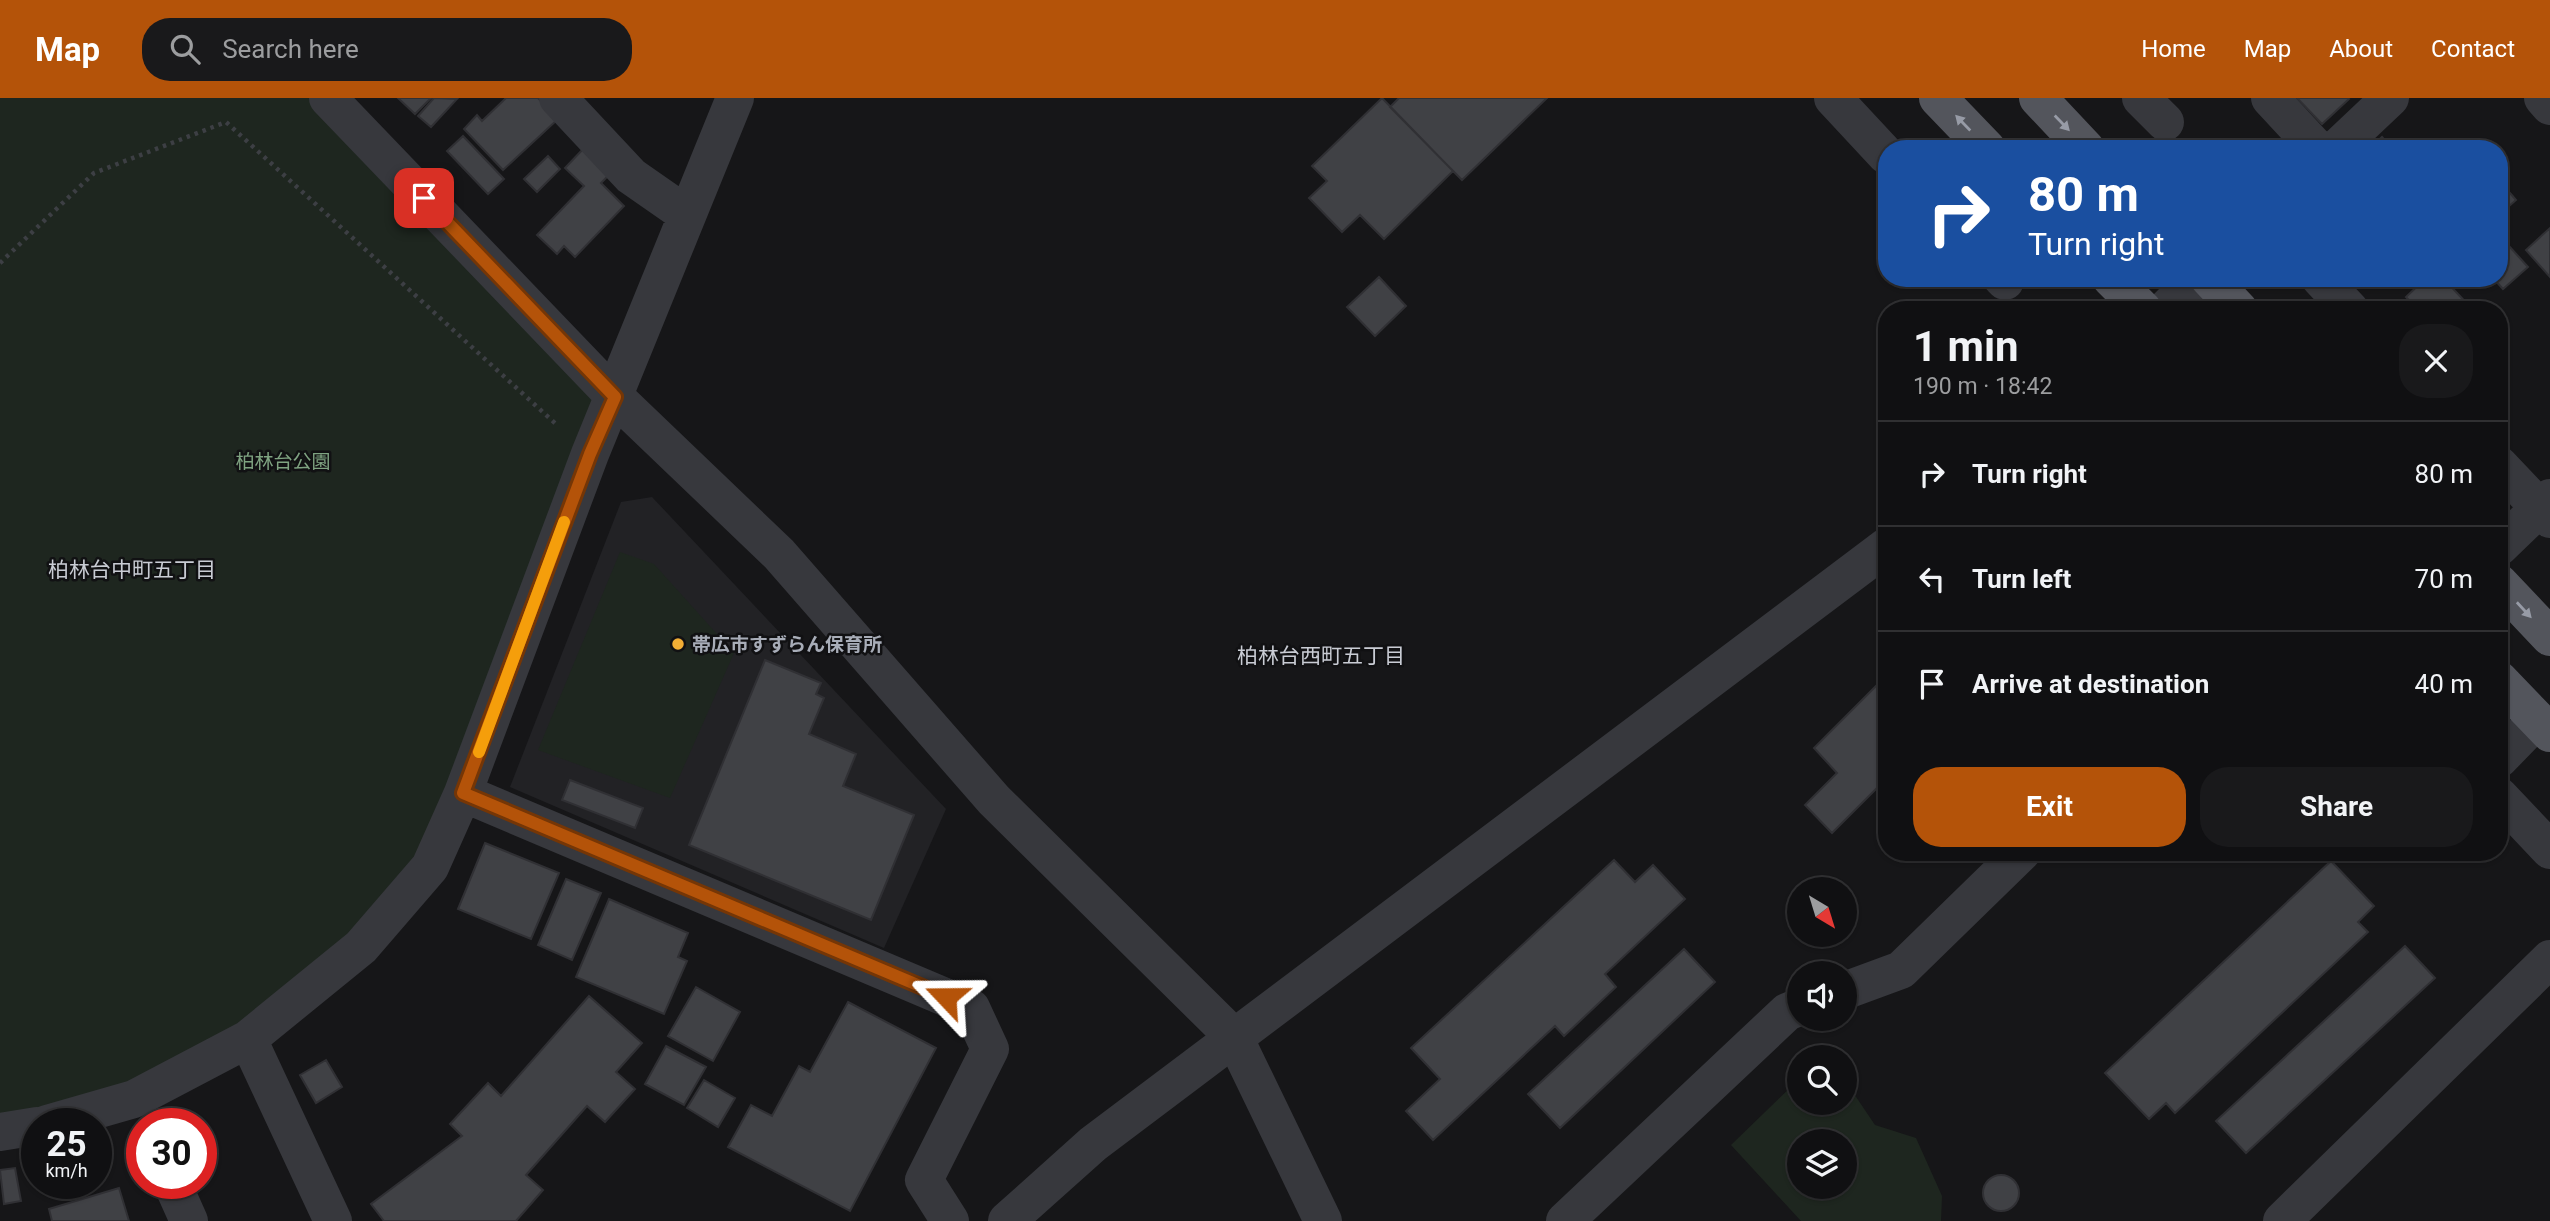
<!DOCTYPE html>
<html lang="en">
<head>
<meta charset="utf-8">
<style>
  body { margin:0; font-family:Roboto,"Noto Sans JP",sans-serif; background:#19191b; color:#f1f3f6; height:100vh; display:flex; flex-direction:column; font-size:26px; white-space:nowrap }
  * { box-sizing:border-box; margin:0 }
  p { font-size:23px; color:#9c9d9f }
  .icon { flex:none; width:38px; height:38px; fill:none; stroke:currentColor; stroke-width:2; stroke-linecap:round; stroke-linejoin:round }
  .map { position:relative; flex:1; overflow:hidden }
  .drawer { position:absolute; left:1878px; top:203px; width:630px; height:560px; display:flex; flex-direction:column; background:#101012; border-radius:28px; box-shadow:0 2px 5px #0004,0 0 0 2px #303032 }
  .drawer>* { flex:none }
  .banner { position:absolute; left:1878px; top:42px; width:630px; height:147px; border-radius:28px; box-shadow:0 2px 5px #0004,0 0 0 2px #303032; background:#1a4fa0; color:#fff; overflow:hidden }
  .needle { width:46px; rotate:142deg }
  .controls { position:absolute; left:1787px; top:779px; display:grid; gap:14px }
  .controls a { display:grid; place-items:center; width:70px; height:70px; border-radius:50%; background:#101012; box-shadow:0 2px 5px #0004,0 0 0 2px #303032; font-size:35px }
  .speed { position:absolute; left:21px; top:1010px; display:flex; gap:14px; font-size:35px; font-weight:700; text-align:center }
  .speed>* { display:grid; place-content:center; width:91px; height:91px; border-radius:50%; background:#101012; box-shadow:0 2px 5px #0004,0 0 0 2px #303032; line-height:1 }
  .speed small { font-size:18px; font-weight:400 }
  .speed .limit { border:10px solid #d22; background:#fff; color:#111 }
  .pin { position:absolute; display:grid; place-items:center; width:60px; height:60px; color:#fff; margin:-30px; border-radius:14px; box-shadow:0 4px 10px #0006 }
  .me { position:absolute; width:77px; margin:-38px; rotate:293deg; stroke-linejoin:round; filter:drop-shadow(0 0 5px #0008) }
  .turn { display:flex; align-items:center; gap:24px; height:147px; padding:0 35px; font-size:32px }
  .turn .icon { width:91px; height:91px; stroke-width:2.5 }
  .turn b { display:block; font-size:49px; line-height:60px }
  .round { display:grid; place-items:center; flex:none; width:74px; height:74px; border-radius:28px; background:#19191b }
  .summary { display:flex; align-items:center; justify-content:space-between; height:119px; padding:0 35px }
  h1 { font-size:42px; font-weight:700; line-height:52px }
  .cta { display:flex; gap:14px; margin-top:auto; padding:14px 35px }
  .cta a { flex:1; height:80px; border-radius:28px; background:#b45309; color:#fff; font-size:28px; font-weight:700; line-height:80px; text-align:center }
  .cta a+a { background:#19191b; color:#f1f3f6 }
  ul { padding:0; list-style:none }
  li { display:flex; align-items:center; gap:21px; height:105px; padding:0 35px; border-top:2px solid #303032 }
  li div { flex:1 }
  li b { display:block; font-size:26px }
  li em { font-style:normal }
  header { display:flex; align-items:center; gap:42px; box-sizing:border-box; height:98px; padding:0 35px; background:#b45309; color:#fff }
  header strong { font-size:33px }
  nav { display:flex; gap:38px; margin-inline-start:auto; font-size:24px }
  .search { width:490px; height:63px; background:#19191b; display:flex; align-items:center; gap:18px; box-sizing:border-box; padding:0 24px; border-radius:28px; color:#9c9d9f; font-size:26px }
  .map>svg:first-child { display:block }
  .built { fill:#222225 }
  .green { fill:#1e261f; fill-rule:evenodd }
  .building { fill:#404145; stroke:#303034; stroke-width:2 }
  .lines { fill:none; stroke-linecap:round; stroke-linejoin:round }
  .path { stroke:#3d3f44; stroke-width:4.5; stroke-dasharray:3.5 5; stroke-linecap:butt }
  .minor { stroke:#37383d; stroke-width:38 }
  .major { stroke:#53555c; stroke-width:38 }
  .oneway { fill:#979ba6 }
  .route-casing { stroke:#753606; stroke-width:18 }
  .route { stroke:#b45309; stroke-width:12 }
  .slow { stroke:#f59e0b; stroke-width:12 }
  .poi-dot { fill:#f2ae35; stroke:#111113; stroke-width:2.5 }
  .labels { text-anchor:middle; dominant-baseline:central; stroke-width:5; stroke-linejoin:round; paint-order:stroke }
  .park-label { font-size:19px; fill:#7fa381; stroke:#111113 }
  .poi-label { font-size:19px; font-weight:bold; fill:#a8adb8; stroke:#111113; text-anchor:start }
  .neighbourhood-label { font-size:21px; fill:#c9ccd4; stroke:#111113 }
</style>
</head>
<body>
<header>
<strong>Map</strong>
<div class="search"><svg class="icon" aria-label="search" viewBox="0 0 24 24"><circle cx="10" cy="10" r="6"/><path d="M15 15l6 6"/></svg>Search here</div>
<nav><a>Home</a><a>Map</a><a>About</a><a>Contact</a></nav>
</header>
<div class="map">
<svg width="2550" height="1123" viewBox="0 0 2550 1123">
  <rect width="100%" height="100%" fill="#161618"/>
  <!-- built -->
  <path class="built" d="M 652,399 L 946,711 L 884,850 L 510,689 L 621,404 Z"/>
  <!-- green -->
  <path class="green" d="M 0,0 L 328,0 L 615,299 L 430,769 L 248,941 L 0,1034 Z
    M 620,454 L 654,466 L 734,555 L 670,700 L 538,652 Z
    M 1845,974 L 1850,990 L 1875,1027 L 1916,1040 L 1942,1098 L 1941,1123 L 1801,1123 L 1731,1047 L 1799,981 L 1799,1004 L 1844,1004 ZM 1799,1043 L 1844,1043 L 1844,1088 L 1799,1088 Z"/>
  <!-- building -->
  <path class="building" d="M 398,0 L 431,0 L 415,16 Z
    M 434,0 L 457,1 L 431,29 L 418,18 Z
    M 506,0 L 538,0 L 558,21 L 503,72 L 464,31 L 477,17 L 482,23 Z
    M 1382,0 L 1453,73 L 1384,141 L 1360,117 L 1342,134 L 1309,100 L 1327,83 L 1312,68 Z
    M 1399,0 L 1547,0 L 1462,82 L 1390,9 Z
    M 2297,0 L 2348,0 L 2349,1 L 2322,26 Z
    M 463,38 L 504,81 L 488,96 L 447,53 Z
    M 2382,39 L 2393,51 L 2369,51 Z
    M 585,49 L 611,75 L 601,85 L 624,108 L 575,159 L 564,148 L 557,156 L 537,137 L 584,88 L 565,70 Z
    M 548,58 L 560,71 L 537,94 L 524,81 Z
    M 2503,87 L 2516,102 L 2499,117 L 2499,91 Z
    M 2550,130 L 2550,179 L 2526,152 Z
    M 2499,137 L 2528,169 L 2503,191 L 2493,180 L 2499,180 Z
    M 1379,179 L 1406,208 L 1375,238 L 1347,209 Z
    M 2426,180 L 2443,180 L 2473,212 L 2418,212 L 2406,199 Z
    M 765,562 L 821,585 L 816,596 L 824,600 L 809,636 L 856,656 L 843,688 L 914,717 L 871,822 L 689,747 Z
    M 1886,578 L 1886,681 L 1832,735 L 1805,707 L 1837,675 L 1814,650 Z
    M 570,682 L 643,710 L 635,730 L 562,702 Z
    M 485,745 L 559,775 L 531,841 L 458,811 Z
    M 1614,762 L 1635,784 L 1653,767 L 1685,801 L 1605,876 L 1616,889 L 1564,938 L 1555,928 L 1433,1042 L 1406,1013 L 1440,981 L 1411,950 Z
    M 2331,763 L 2374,808 L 2358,824 L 2368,834 L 2175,1015 L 2166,1005 L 2149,1021 L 2105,975 Z
    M 566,781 L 601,795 L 572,862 L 538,847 Z
    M 609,801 L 688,835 L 678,859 L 687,863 L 664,916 L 576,879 Z
    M 2405,848 L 2435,880 L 2246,1055 L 2216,1023 Z
    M 1684,851 L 1715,884 L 1560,1030 L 1528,996 Z
    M 696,889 L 740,914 L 713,963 L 668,938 Z
    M 589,898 L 642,945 L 616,974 L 635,991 L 605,1024 L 587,1008 L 526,1077 L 543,1092 L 516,1123 L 384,1123 L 371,1106 L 462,1038 L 450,1026 L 488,985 L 501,998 Z
    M 848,904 L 936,950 L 850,1113 L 728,1049 L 751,1007 L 772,1018 L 799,968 L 810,974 Z
    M 666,948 L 706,969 L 684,1007 L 645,986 Z
    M 326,962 L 342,989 L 316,1005 L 300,977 Z
    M 704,982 L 735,1000 L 718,1029 L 687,1010 Z
    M 15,1070 L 21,1103 L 4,1106 L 0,1072 Z
    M1983 1095a18 18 0 1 1 36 0a18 18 0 1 1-36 0Z
    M 119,1090 L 129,1123 L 52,1123 L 49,1111 Z"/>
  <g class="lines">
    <!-- path -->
    <path class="path" d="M 0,165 L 94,75 L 226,24 L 557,327"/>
    <!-- minor -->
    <path class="minor" d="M 328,0 L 615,299 L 779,456 L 994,702 L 1234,939 L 1323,1123
      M 558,0 L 631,78 L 687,117
      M 1833,0 L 1886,57
      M 2141,0 L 2165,24
      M 2270,0 L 2317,51
      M 2543,0 L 2550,8
      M 2336,51 L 2390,0
      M 2002,180 L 2005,183
      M 2320,180 L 2350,212
      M 2165,212 L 2197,180
      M 2499,367 L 2550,421
      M 2499,449 L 2550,400
      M 2499,661 L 2537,622
      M 463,695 L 971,910 L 990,951 L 924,1082 L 950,1123
      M 2499,698 L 2550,752
      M 1844,893 L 1901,872 L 2022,754
      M 248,941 L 333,1123
      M 47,1026 L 134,1001 L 248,941 L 361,849 L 430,769 L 463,695 L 590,356 L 735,0
      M 0,1034 L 37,1028
      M 172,1085 L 189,1123
      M 1007,1123 L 1093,1046 L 1886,449
      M 1565,1123 L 1787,914 L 1799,909
      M 2282,1123 L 2550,861"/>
    <!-- major -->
    <path class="major" d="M 1938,0 L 1987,51
      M 2038,0 L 2086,51
      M 2111,180 L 2143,212
      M 2209,180 L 2239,212
      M 2499,485 L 2550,539
      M 2499,582 L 2550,635"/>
  </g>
  <!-- one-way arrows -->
  <defs><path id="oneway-solid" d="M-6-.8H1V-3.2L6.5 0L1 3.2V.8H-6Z" transform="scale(1.75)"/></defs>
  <g class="oneway">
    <use href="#oneway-solid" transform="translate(1963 25) rotate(-134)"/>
    <use href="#oneway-solid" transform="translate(2062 25) rotate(46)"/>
    <use href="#oneway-solid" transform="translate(2524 512) rotate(47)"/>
  </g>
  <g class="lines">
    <!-- route casing -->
    <g class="route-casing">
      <path id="route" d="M 424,100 L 615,299 L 590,356 L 463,695 L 946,899"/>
    </g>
    <!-- route -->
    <use href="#route" class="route"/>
    <!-- slow -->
    <path class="slow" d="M 479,654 L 564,424"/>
  </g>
  <!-- markers -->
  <circle class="poi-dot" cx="678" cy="546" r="7"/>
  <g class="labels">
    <!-- park labels -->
    <g class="park-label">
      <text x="283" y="363">柏林台公園</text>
    </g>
    <!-- poi labels -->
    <g class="poi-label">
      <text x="692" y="546">帯広市すずらん保育所</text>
    </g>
    <!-- neighbourhood labels -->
    <g class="neighbourhood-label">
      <text x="132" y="472">柏林台中町五丁目</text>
      <text x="1321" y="558">柏林台西町五丁目</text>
    </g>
  </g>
</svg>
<div class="controls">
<a><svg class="needle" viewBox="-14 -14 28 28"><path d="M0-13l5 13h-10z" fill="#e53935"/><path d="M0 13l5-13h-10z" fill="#9c9d9f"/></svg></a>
<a><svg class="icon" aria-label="sound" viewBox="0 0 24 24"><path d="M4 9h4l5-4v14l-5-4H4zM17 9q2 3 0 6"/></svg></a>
<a><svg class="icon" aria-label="search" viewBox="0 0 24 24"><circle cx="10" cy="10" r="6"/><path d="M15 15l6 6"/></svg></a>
<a><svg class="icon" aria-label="layers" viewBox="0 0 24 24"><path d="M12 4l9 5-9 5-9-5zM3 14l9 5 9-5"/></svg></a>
</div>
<div class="speed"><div>25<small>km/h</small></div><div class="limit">30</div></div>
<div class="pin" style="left:424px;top:100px;background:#d93025"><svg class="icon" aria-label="arrive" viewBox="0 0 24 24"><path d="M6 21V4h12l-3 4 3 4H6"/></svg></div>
<svg class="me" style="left:946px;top:899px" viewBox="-20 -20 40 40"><path d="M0-17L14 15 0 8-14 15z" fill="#b45309" stroke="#fff" stroke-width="4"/></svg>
<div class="banner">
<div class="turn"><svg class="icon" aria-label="right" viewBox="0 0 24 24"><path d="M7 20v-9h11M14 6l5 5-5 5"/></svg><div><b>80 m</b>Turn right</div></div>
</div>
<section class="drawer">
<div class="summary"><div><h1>1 min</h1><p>190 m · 18:42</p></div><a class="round"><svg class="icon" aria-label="close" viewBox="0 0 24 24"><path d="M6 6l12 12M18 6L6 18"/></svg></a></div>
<ul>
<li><svg class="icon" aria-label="right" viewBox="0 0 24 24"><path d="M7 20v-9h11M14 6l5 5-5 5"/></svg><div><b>Turn right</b></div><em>80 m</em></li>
<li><svg class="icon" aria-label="left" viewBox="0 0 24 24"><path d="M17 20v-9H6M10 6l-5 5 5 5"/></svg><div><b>Turn left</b></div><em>70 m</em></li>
<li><svg class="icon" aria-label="arrive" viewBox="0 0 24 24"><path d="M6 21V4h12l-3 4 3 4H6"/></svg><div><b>Arrive at destination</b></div><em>40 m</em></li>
</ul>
<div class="cta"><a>Exit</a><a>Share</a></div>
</section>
</div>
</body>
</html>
